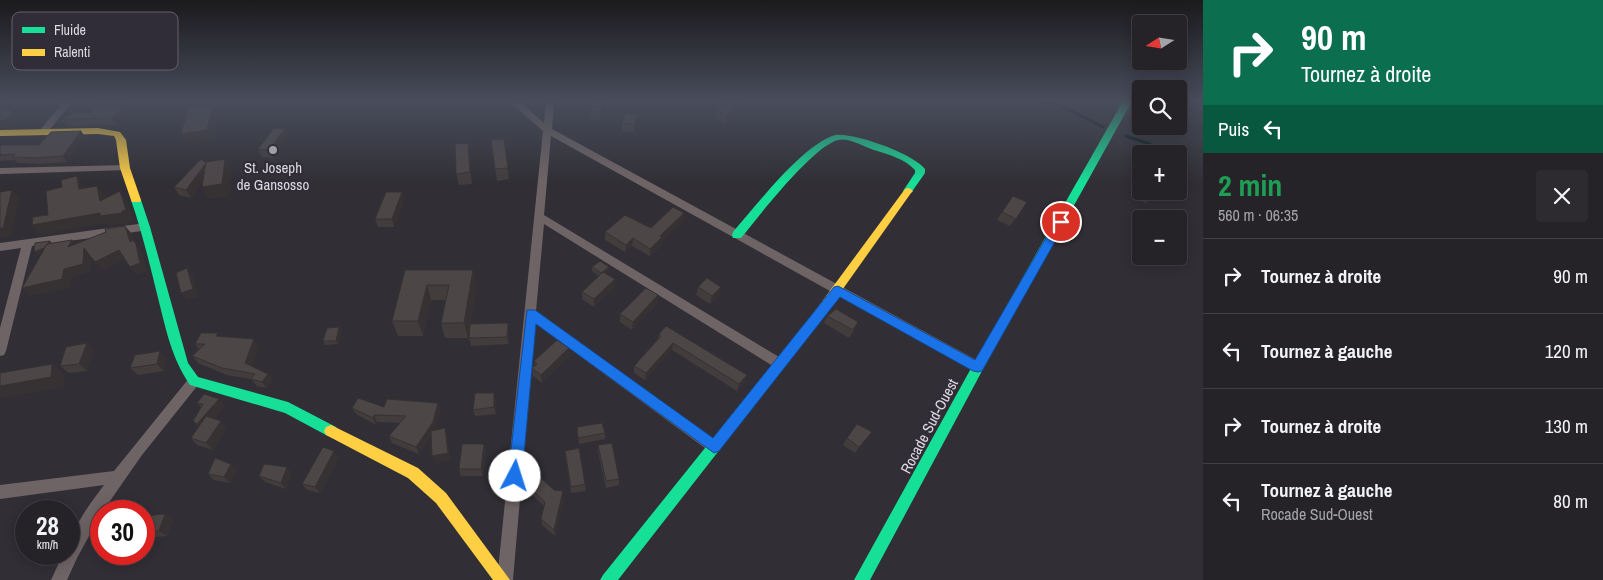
<!DOCTYPE html>
<html lang="fr">
<head>
<meta charset="utf-8">
<style>
  body { margin:0; font-family:"Archivo Narrow",sans-serif; background:#2d2b30; color:#f1f3f6; height:100vh; display:flex; flex-direction:column; font-size:19px; white-space:nowrap }
  * { box-sizing:border-box; margin:0 }
  p { font-size:16px; color:#a3a4a8 }
  .icon { flex:none; width:28px; height:28px; fill:none; stroke:currentColor; stroke-width:2; stroke-linecap:round; stroke-linejoin:round }
  .map { position:relative; flex:1; overflow:hidden }
  .drawer { display:flex; flex-direction:column; background:#252328; width:400px }
  .drawer>* { flex:none }
  .guide { background:#0b6e4f; color:#fff; overflow:hidden }
  .needle { width:32px; rotate:258deg }
  .controls { position:absolute; left:1132px; top:15px; display:grid; gap:10px }
  .controls a { display:grid; place-items:center; width:55px; height:55px; border-radius:5px; background:#252328; box-shadow:0 2px 12px #0003,0 0 0 1px #424045; font-size:25px }
  .speed { position:absolute; left:15px; top:500px; display:flex; gap:10px; font-size:25px; font-weight:700; text-align:center }
  .speed>* { display:grid; place-content:center; width:65px; height:65px; border-radius:50%; background:#252328; box-shadow:0 2px 12px #0003,0 0 0 1px #424045; line-height:1 }
  .speed small { font-size:12px; font-weight:400 }
  .speed .limit { border:8px solid #d22; background:#fff; color:#111 }
  .pin { position:absolute; display:grid; place-items:center; width:42px; height:42px; color:#fff; margin:-21px; border:2px solid #fff; border-radius:50%; box-shadow:0 1px 5px #0007 }
  .me { position:absolute; width:55px; margin:-28px; rotate:5deg; stroke-linejoin:round; filter:drop-shadow(0 0 4px #0008) }
  .turn { display:flex; align-items:center; gap:18px; height:105px; padding:0 15px; font-size:22px }
  .turn .icon { width:65px; height:65px; stroke-width:2.5 }
  .turn b { display:block; font-size:35px; line-height:42px }
  .then { display:flex; align-items:center; height:48px; padding:0 15px; background:#0003; gap:10px; font-size:19px }
  .round { display:grid; place-items:center; flex:none; width:52px; height:52px; border-radius:5px; background:#2d2b30 }
  .head { display:flex; align-items:center; justify-content:space-between; height:85px; padding:0 15px }
  h1 { font-size:30px; font-weight:700; line-height:38px; color:#1e9e55 }
  ul { padding:0; list-style:none }
  li { display:flex; align-items:center; gap:15px; height:75px; padding:0 15px; border-top:1px solid #424045 }
  li div { flex:1 }
  li b { display:block; font-size:19px }
  li em { font-style:normal }
  main { display:flex; flex:1; min-height:0 }
  .map>svg:first-child { display:block }
  .lines { fill:none; stroke-linecap:round; stroke-linejoin:round }
  .stream { stroke:#061a1c; stroke-width:3 }
  .street { fill:#6f6465; fill-rule:evenodd }
  .fast { fill:#16e098; fill-rule:evenodd }
  .slow { fill:#ffcf43; fill-rule:evenodd }
  .wall { fill:#423c3d }
  .shaded-wall { fill:#363132 }
  .building { fill:#4d4647; stroke:#363132 }
  .route { fill:#1a73e8; stroke:#114b97 }
  .poi-dot { fill:#a09ea5; stroke:#302c38; stroke-width:2 }
  .labels { text-anchor:middle; dominant-baseline:central; stroke-width:4.5; stroke-linejoin:round; paint-order:stroke }
  .poi-label { font-size:15px; fill:#dcd9e1; stroke:#302c38 }
  .street-label { font-size:15px; fill:#dcd9e1; stroke:#302c38 }
  .key { fill:#302c38; stroke:#64606b; stroke-width:1 }
  .key-label { font-size:14px; fill:#dcd9e1 }
</style>
</head>
<body>
<main>
<div class="map">
<svg width="1203" height="580" viewBox="0 0 1203 580">
  <rect width="100%" height="100%" fill="#312f35"/>
  <g class="lines">
    <!-- stream -->
    <path class="stream" d="M 1045,101 L 1068,109 L 1103,127
      M 1126,136 L 1150,144"/>
    <!-- street -->
    <path class="street" d="M 64,101 L 73,101 L 46,134 L 40,134 L 40,130 Z
      M 509,101 L 519,101 L 544,123 L 546,101 L 554,101 L 552,129 L 982,363 L 984,367 L 982,371 L 978,372 L 974,371 L 551,136 L 544,215 L 784,360 L 786,364 L 784,368 L 780,369 L 776,368 L 544,224 L 536,311 L 719,443 L 721,447 L 719,451 L 714,453 L 709,451 L 535,323 L 513,580 L 497,580 L 543,131 Z
      M 125,165 L 128,166 L 128,170 L 0,174 L 0,168 Z
      M 145,223 L 150,227 L 149,230 L 32,246 L 6,351 L 4,355 L 0,356 L 0,328 L 21,248 L 0,251 L 0,243 Z
      M 194,376 L 198,377 L 200,381 L 198,385 L 142,455 L 103,511 L 101,511 L 101,514 L 77,558 L 67,580 L 51,580 L 63,554 L 69,554 C 69,530 90,504 104,485 L 0,499 L 0,485 L 114,471 L 190,377 Z"/>
    <!-- fast -->
    <path class="fast" d="M 1123,101 L 1132,101 L 982,371 L 870,580 L 854,580 L 974,363 Z
      M 835,135 C 854,132 914,154 925,169 L 925,173 L 911,193 L 905,193 L 903,191 L 915,173 L 915,170 C 904,158 889,155 874,150 C 864,147 849,137 838,140 C 812,147 759,216 741,238 L 733,238 L 732,235 L 733,232 C 756,206 802,145 835,135 Z
      M 136,197 L 141,200 L 150,227 L 188,363 L 198,377 L 288,402 L 336,427 L 338,431 L 336,435 L 331,437 L 326,435 L 285,413 L 190,385 C 171,357 166,329 158,298 C 150,265 142,232 131,200 Z
      M 819,309 L 823,311 L 825,314 L 823,317 L 618,580 L 600,580 L 603,575 L 815,311 Z"/>
    <!-- slow -->
    <path class="slow" d="M 98,128 L 120,132 L 126,140 L 130,168 L 141,200 L 140,202 L 132,202 L 131,200 L 120,168 L 116,140 L 114,136 L 98,134 L 0,136 L 0,130 Z
      M 908,188 L 911,189 L 913,191 L 911,193 L 823,317 L 815,317 L 813,314 L 815,311 L 905,189 Z
      M 331,425 L 418,468 L 446,493 L 510,580 L 493,580 L 436,503 L 408,478 L 326,435 L 324,431 L 326,427 Z"/>
  </g>
  <!-- wall -->
  <path class="wall" d="M 606,102 L 600,120 L 590,119 L 590,111 Z
    M 737,102 L 735,110 L 726,123 L 715,119 L 717,111 Z
    M 121,103 L 126,116 L 116,125 L 66,126 L 61,119 L 90,113 Z
    M 622,123 L 637,123 L 634,133 L 621,131 Z
    M 81,131 L 85,137 L 67,162 L 39,164 L 18,163 L 15,160 L 0,161 L 0,145 L 39,145 Z
    M 288,137 L 273,158 L 262,157 L 258,149 Z
    M 504,139 L 509,179 L 497,181 L 495,169 Z
    M 468,143 L 470,154 L 472,184 L 459,185 L 456,174 Z
    M 225,159 L 231,170 L 229,196 L 209,199 L 203,181 L 191,198 L 179,195 L 174,187 L 206,163 Z
    M 1141,180 L 1152,195 L 1146,203 L 1132,198 L 1135,188 Z
    M 402,192 L 404,200 L 394,227 L 378,227 L 375,219 Z
    M 1027,202 L 1010,226 L 997,220 L 1002,212 Z
    M 684,213 L 683,221 L 662,241 L 662,245 L 650,256 L 632,246 L 625,252 L 605,240 L 605,232 L 651,228 Z
    M 592,267 L 609,271 L 605,274 L 615,287 L 594,307 L 582,299 L 582,292 L 599,276 L 592,271 Z
    M 405,270 L 477,285 L 470,324 L 508,323 L 509,330 L 509,344 L 471,346 L 469,338 L 469,329 L 468,338 L 445,338 L 441,323 L 446,300 L 431,300 L 423,336 L 398,336 L 392,321 Z
    M 698,287 L 720,295 L 710,304 L 696,295 Z
    M 658,295 L 658,303 L 632,330 L 620,322 L 620,314 Z
    M 827,316 L 854,330 L 849,338 L 824,323 Z
    M 341,331 L 338,344 L 325,345 L 323,341 Z
    M 659,334 L 747,375 L 744,382 L 737,391 L 672,350 L 645,380 L 634,373 L 634,366 L 658,339 Z
    M 221,336 L 259,346 L 251,366 L 268,374 L 273,380 L 267,388 L 257,386 L 251,379 L 227,375 L 198,363 L 192,356 L 199,349 L 195,344 Z
    M 87,343 L 94,350 L 87,371 L 69,373 L 60,366 Z
    M 570,355 L 542,383 L 533,376 L 532,368 L 535,366 L 534,361 Z
    M 167,358 L 164,371 L 138,375 L 130,368 Z
    M 219,399 L 225,406 L 214,418 L 227,427 L 213,450 L 197,445 L 191,438 L 199,427 L 193,421 L 201,407 L 197,403 Z
    M 496,400 L 496,414 L 475,416 L 473,410 Z
    M 384,407 L 441,409 L 434,430 L 445,428 L 447,435 L 450,460 L 435,463 L 431,435 L 419,454 L 392,443 L 389,436 L 401,423 L 377,422 L 376,425 L 356,414 L 352,408 Z
    M 577,427 L 605,433 L 605,439 L 579,444 Z
    M 872,432 L 867,439 L 855,453 L 843,445 L 847,438 Z
    M 484,444 L 486,450 L 483,476 L 461,476 L 459,469 Z
    M 598,445 L 619,479 L 619,485 L 606,488 L 598,451 Z
    M 334,451 L 339,458 L 320,493 L 307,490 L 302,484 Z
    M 565,451 L 585,484 L 586,491 L 571,493 Z
    M 287,467 L 292,474 L 286,489 L 265,482 L 259,476 Z
    M 237,470 L 230,483 L 214,480 L 208,474 Z
    M 523,482 L 554,490 L 564,497 L 555,536 L 542,525 L 541,519 L 544,506 L 525,488 Z
    M 165,514 L 173,520 L 167,536 L 145,538 L 144,537 L 144,516 Z"/>
  <!-- shaded-wall -->
  <path class="shaded-wall" d="M 119,102 L 120,102 L 121,103 L 126,116 L 116,125 L 112,118 Z
    M 604,102 L 606,102 L 600,120 L 600,112 Z
    M 737,102 L 735,110 L 726,123 L 727,115 Z
    M 3,103 L 8,109 L 8,116 L 14,110 L 19,117 L 11,126 L 0,128 L 0,121 L 3,110 Z
    M 213,105 L 219,117 L 213,142 L 188,145 L 181,134 Z
    M 637,115 L 637,123 L 634,133 L 634,125 Z
    M 285,129 L 288,137 L 273,158 L 269,150 Z
    M 81,131 L 85,137 L 67,162 L 63,156 Z
    M 468,143 L 470,154 L 472,184 L 470,172 Z
    M 225,159 L 231,170 L 229,196 L 209,199 L 202,187 Z
    M 206,163 L 210,171 L 191,198 L 186,190 Z
    M 77,176 L 85,187 L 87,200 L 79,189 Z
    M 97,186 L 105,196 L 108,211 L 100,201 Z
    M 12,190 L 19,198 L 11,236 L 0,238 L 0,228 Z
    M 120,191 L 127,202 L 134,221 L 130,221 L 130,223 L 109,226 L 106,223 L 41,235 L 32,225 L 100,213 Z
    M 402,192 L 404,200 L 394,227 L 392,219 Z
    M 684,213 L 683,221 L 662,241 L 662,245 L 650,256 L 650,249 L 660,236 Z
    M 125,226 L 132,234 L 134,241 L 142,252 L 147,271 L 137,275 L 130,267 L 130,242 Z
    M 633,238 L 632,246 L 625,252 L 626,245 Z
    M 72,240 L 80,249 L 68,247 Z
    M 50,241 L 54,245 L 48,252 L 37,255 L 34,252 Z
    M 84,248 L 92,256 L 90,272 L 72,278 L 70,288 L 30,296 L 22,288 L 64,269 Z
    M 119,250 L 126,259 L 103,270 L 95,262 Z
    M 609,267 L 609,271 L 601,277 L 601,273 Z
    M 187,268 L 193,276 L 199,297 L 187,300 L 181,293 Z
    M 473,270 L 477,285 L 468,338 L 464,323 Z
    M 615,279 L 615,287 L 594,307 L 594,299 Z
    M 427,285 L 431,300 L 423,336 L 418,321 Z
    M 721,287 L 720,295 L 710,304 L 712,296 Z
    M 658,295 L 658,303 L 632,330 L 633,322 Z
    M 508,323 L 509,330 L 509,344 L 507,337 Z
    M 339,327 L 341,331 L 338,344 L 336,341 Z
    M 254,339 L 259,346 L 250,370 L 245,363 Z
    M 87,343 L 94,350 L 87,371 L 79,364 Z
    M 673,343 L 672,350 L 645,380 L 646,373 Z
    M 569,348 L 570,355 L 542,383 L 541,375 Z
    M 160,351 L 167,358 L 164,371 L 157,364 Z
    M 52,364 L 65,374 L 64,387 L 0,399 L 0,386 Z
    M 268,374 L 273,380 L 267,388 L 262,382 Z
    M 747,375 L 744,382 L 737,391 L 739,384 Z
    M 494,393 L 496,400 L 496,414 L 494,407 Z
    M 219,399 L 225,406 L 203,431 L 197,424 Z
    M 438,403 L 441,409 L 435,428 L 419,454 L 416,447 Z
    M 374,415 L 377,422 L 376,425 L 373,418 Z
    M 221,421 L 227,427 L 213,450 L 206,443 Z
    M 445,428 L 447,435 L 450,460 L 435,463 L 432,456 Z
    M 872,432 L 867,439 L 855,453 L 859,447 Z
    M 484,444 L 486,450 L 483,476 L 481,469 Z
    M 334,451 L 339,458 L 320,493 L 315,487 Z
    M 231,464 L 237,470 L 230,483 L 224,477 Z
    M 287,467 L 292,474 L 286,489 L 281,483 Z
    M 563,491 L 564,497 L 555,536 L 554,530 Z
    M 165,514 L 173,520 L 167,536 L 159,531 Z"/>
  <!-- building -->
  <path class="building" d="M 104,102 L 119,102 L 121,109 L 112,118 L 61,119 L 75,113 L 90,113 L 99,103 Z
    M 593,102 L 604,102 L 600,112 L 590,111 Z
    M 724,102 L 737,102 L 727,115 L 717,111 Z
    M 0,103 L 3,103 L 3,110 L 14,110 L 5,120 L 0,121 Z
    M 213,105 L 207,130 L 181,134 L 188,108 Z
    M 625,114 L 637,115 L 634,125 L 622,123 Z
    M 274,128 L 285,129 L 269,150 L 258,149 Z
    M 81,131 L 63,156 L 34,158 L 12,157 L 15,154 L 0,155 L 0,145 L 39,145 L 51,132 Z
    M 504,139 L 508,168 L 495,169 L 491,140 Z
    M 468,143 L 470,172 L 456,174 L 455,144 Z
    M 201,159 L 206,163 L 186,190 L 174,187 Z
    M 225,159 L 222,184 L 202,187 L 206,162 Z
    M 77,176 L 79,189 L 97,186 L 100,201 L 120,191 L 126,210 L 122,211 L 122,213 L 100,216 L 100,213 L 32,225 L 33,217 L 48,215 L 46,191 L 62,187 L 61,180 Z
    M 1141,181 L 1141,191 L 1138,190 Z
    M 12,190 L 3,228 L 0,228 L 0,192 Z
    M 1142,191 L 1153,191 L 1152,195 Z
    M 386,192 L 402,192 L 392,219 L 375,219 Z
    M 1013,196 L 1027,202 L 1016,219 L 1002,212 Z
    M 673,207 L 684,213 L 660,236 L 662,237 L 650,249 L 633,238 L 626,245 L 605,232 L 625,215 L 651,228 Z
    M 125,226 L 130,242 L 133,240 L 136,244 L 140,263 L 130,267 L 119,250 L 95,262 L 84,248 L 83,264 L 64,269 L 62,279 L 22,288 L 47,244 L 72,240 L 68,247 L 106,232 L 105,229 Z
    M 50,241 L 44,248 L 34,252 L 35,243 Z
    M 600,261 L 609,267 L 601,273 L 592,267 Z
    M 187,268 L 193,289 L 181,293 L 176,273 Z
    M 405,270 L 473,270 L 464,323 L 441,323 L 449,285 L 427,285 L 418,321 L 392,321 Z
    M 603,272 L 615,279 L 594,299 L 582,292 Z
    M 707,278 L 721,287 L 712,296 L 698,287 Z
    M 646,288 L 658,295 L 633,322 L 620,314 Z
    M 836,309 L 858,322 L 853,330 L 827,316 Z
    M 508,323 L 507,337 L 469,338 L 470,324 Z
    M 666,326 L 747,375 L 739,384 L 673,343 L 646,373 L 634,366 L 661,336 L 659,334 Z
    M 339,327 L 336,341 L 323,341 L 327,328 Z
    M 201,333 L 218,333 L 216,336 L 254,339 L 245,363 L 268,374 L 262,382 L 251,379 L 255,374 L 222,368 L 192,356 L 205,344 L 195,344 Z
    M 557,340 L 569,348 L 541,375 L 532,368 L 537,364 L 534,361 Z
    M 87,343 L 79,364 L 60,366 L 66,347 Z
    M 160,351 L 157,364 L 130,368 L 135,355 Z
    M 52,364 L 51,377 L 0,386 L 0,373 Z
    M 475,393 L 494,393 L 494,407 L 473,410 Z
    M 204,394 L 219,399 L 197,424 L 193,421 L 203,404 L 197,403 Z
    M 358,398 L 384,407 L 387,399 L 438,403 L 433,422 L 416,447 L 389,436 L 406,416 L 374,415 L 373,418 L 352,408 Z
    M 206,416 L 221,421 L 206,443 L 191,438 Z
    M 602,423 L 605,433 L 578,438 L 577,427 Z
    M 857,424 L 872,432 L 859,447 L 847,438 Z
    M 445,428 L 448,453 L 432,456 L 431,431 Z
    M 612,443 L 619,479 L 606,481 L 598,445 Z
    M 462,444 L 484,444 L 481,469 L 459,469 Z
    M 323,447 L 334,451 L 315,487 L 302,484 Z
    M 579,448 L 585,484 L 571,487 L 565,451 Z
    M 215,458 L 231,464 L 224,477 L 208,474 Z
    M 264,464 L 287,467 L 281,483 L 259,476 Z
    M 526,464 L 554,490 L 563,491 L 554,530 L 541,519 L 545,502 L 523,482 Z
    M 165,514 L 159,531 L 144,532 L 144,516 Z"/>
  <!-- sky -->
  <linearGradient id="sky" x2="0" y2="1"><stop stop-color="#1b1a1d"/><stop offset="0.55" stop-color="#484d5c"/><stop offset="1" stop-color="#484d5c" stop-opacity="0"/></linearGradient>
  <rect width="1203" height="183" fill="url(#sky)"/>
  <!-- route -->
  <path class="route" d="M 1061,218 L 1066,222 L 982,371 L 978,372 L 973,371 L 840,297 L 719,451 L 714,453 L 536,324 L 522,476 L 520,480 L 515,482 L 510,480 L 508,476 L 527,310 L 535,310 L 713,438 L 834,287 L 838,286 L 975,360 L 1057,219 Z"/>
  <!-- markers -->
  <circle class="poi-dot" cx="273" cy="150" r="5"/>
  <g class="labels">
    <!-- poi labels -->
    <g class="poi-label">
      <text x="273" y="167">St. Joseph<tspan x="273" dy="17">de Gansosso</tspan></text>
    </g>
    <!-- street labels -->
    <g class="street-label">
      <text transform="translate(929 426) rotate(-62)">Rocade Sud-Ouest</text>
    </g>
  </g>
  <!-- legend -->
  <rect x="12" y="12" width="166" height="58" rx="8" class="key"/>
  <rect x="22" y="27" width="23" height="6" fill="#16e098"/>
  <rect x="22" y="49" width="23" height="7" fill="#ffcf43"/>
  <g class="key-label">
    <text x="54" y="35">Fluide</text>
    <text x="54" y="57">Ralenti</text>
  </g>
</svg>
<div class="controls">
<a><svg class="needle" viewBox="-14 -14 28 28"><path d="M0-13l5 13h-10z" fill="#e53935"/><path d="M0 13l5-13h-10z" fill="#a3a4a8"/></svg></a>
<a><svg class="icon" aria-label="search" viewBox="0 0 24 24"><circle cx="10" cy="10" r="6"/><path d="M15 15l6 6"/></svg></a>
<a>+</a>
<a>−</a>
</div>
<div class="speed"><div>28<small>km/h</small></div><div class="limit">30</div></div>
<div class="pin" style="left:1061px;top:222px;background:#d93025"><svg class="icon" aria-label="arrive" viewBox="0 0 24 24"><path d="M6 21V4h12l-3 4 3 4H6"/></svg></div>
<svg class="me" style="left:515px;top:476px" viewBox="-20 -20 40 40"><circle r="19" fill="#fff"/><path d="M0-13L10 11 0 6-10 11z" fill="#1a73e8"/></svg>
</div>
<section class="drawer">
<div class="guide">
<div class="turn"><svg class="icon" aria-label="right" viewBox="0 0 24 24"><path d="M7 20v-9h11M14 6l5 5-5 5"/></svg><div><b>90 m</b>Tournez à droite</div></div>
<div class="then">Puis<svg class="icon" aria-label="left" viewBox="0 0 24 24"><path d="M17 20v-9H6M10 6l-5 5 5 5"/></svg></div>
</div>
<div class="head"><div><h1>2 min</h1><p>560 m · 06:35</p></div><a class="round"><svg class="icon" aria-label="close" viewBox="0 0 24 24"><path d="M6 6l12 12M18 6L6 18"/></svg></a></div>
<ul>
<li><svg class="icon" aria-label="right" viewBox="0 0 24 24"><path d="M7 20v-9h11M14 6l5 5-5 5"/></svg><div><b>Tournez à droite</b></div><em>90 m</em></li>
<li><svg class="icon" aria-label="left" viewBox="0 0 24 24"><path d="M17 20v-9H6M10 6l-5 5 5 5"/></svg><div><b>Tournez à gauche</b></div><em>120 m</em></li>
<li><svg class="icon" aria-label="right" viewBox="0 0 24 24"><path d="M7 20v-9h11M14 6l5 5-5 5"/></svg><div><b>Tournez à droite</b></div><em>130 m</em></li>
<li><svg class="icon" aria-label="left" viewBox="0 0 24 24"><path d="M17 20v-9H6M10 6l-5 5 5 5"/></svg><div><b>Tournez à gauche</b><p>Rocade Sud-Ouest</p></div><em>80 m</em></li>
</ul>
</section>
</main>
</body>
</html>
